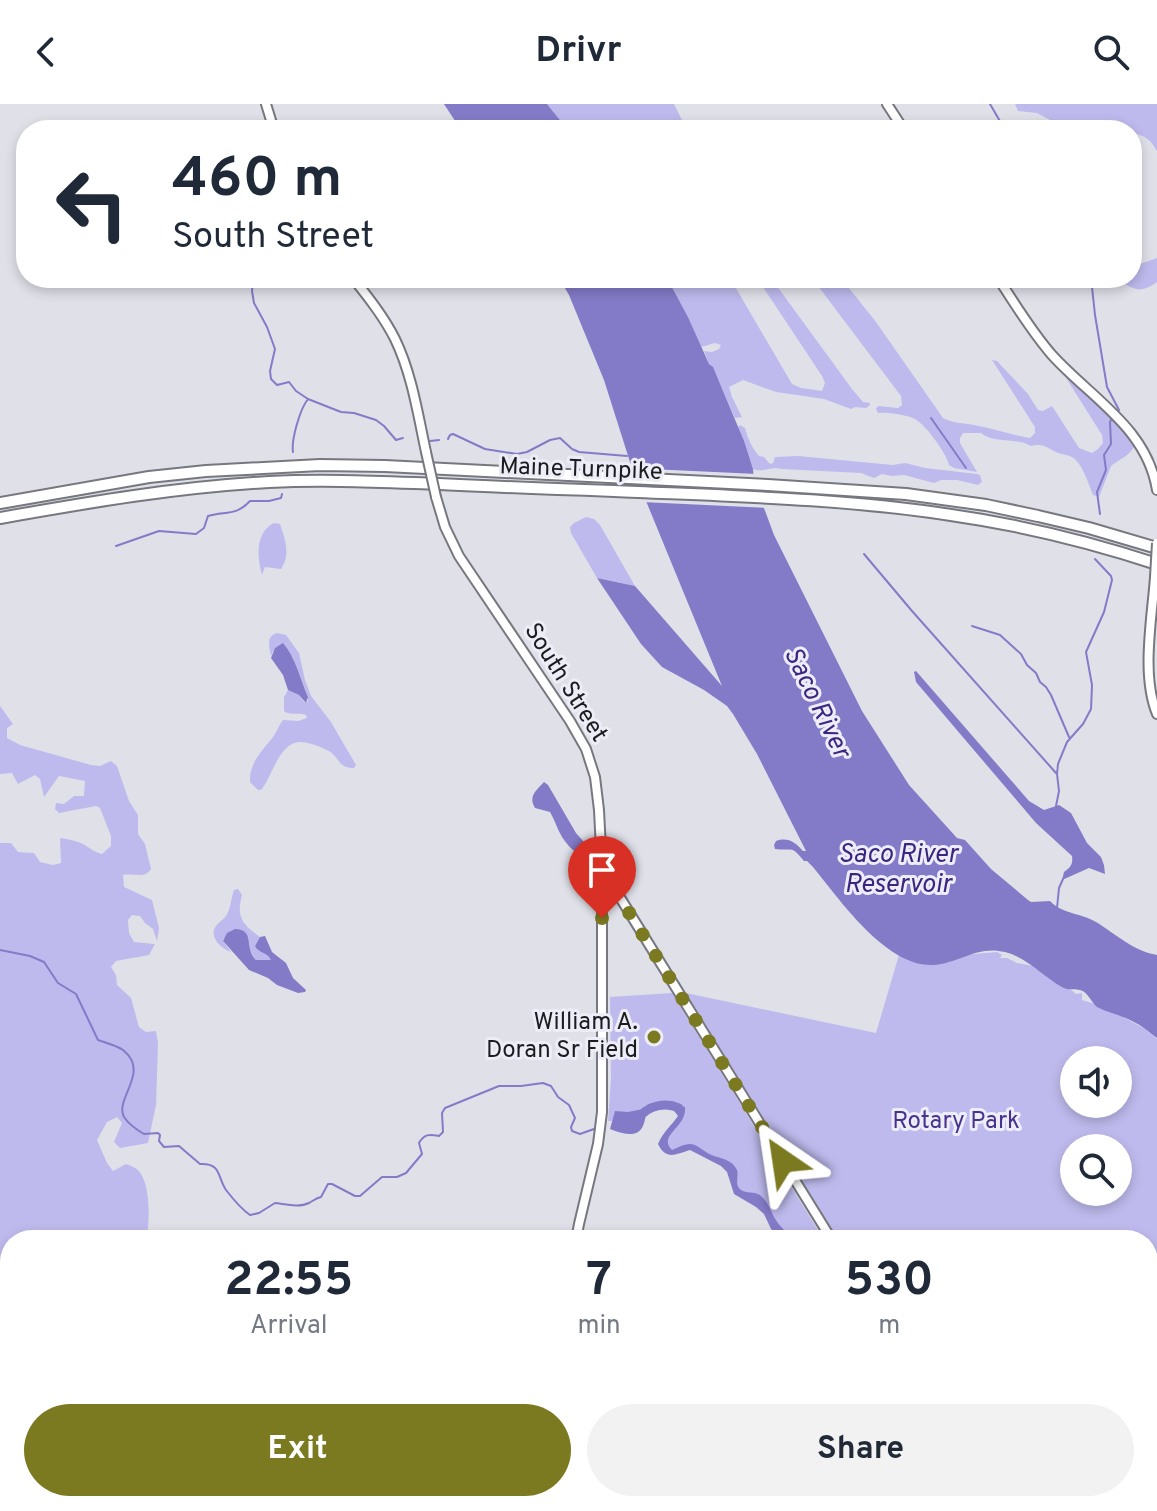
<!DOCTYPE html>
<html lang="en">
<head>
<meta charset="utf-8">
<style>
  body { margin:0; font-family:Overpass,sans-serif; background:#f2f2f3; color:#1f2937; height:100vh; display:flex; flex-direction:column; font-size:30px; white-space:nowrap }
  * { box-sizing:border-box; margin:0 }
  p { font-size:26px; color:#747a83 }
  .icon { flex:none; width:44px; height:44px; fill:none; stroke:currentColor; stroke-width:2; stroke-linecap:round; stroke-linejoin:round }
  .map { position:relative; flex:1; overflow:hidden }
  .side { position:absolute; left:0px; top:1126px; width:1158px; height:282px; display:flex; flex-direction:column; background:#fff; border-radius:32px 32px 0 0; box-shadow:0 4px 12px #0003 }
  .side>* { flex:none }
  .guide { position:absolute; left:16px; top:16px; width:1126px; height:168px; border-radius:32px; box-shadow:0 4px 12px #0003; background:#fff; color:#1f2937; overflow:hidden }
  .buttons { position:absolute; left:1060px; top:942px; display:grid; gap:16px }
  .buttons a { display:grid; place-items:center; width:72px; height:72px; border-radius:50%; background:#fff; box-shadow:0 4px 12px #0003; font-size:40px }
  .pin { position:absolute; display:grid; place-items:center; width:68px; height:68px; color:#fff; margin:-82px -34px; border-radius:50% 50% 50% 0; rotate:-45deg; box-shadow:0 0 8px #0007 }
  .pin .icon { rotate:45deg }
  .me { position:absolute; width:88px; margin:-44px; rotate:328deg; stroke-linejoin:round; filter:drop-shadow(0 0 6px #0008) }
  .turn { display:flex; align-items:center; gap:28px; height:168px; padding:0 24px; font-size:36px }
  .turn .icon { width:104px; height:104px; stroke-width:2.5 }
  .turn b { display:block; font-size:56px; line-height:68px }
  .eta { display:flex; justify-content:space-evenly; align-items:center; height:136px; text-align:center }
  .eta b { font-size:48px; font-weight:700; line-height:56px }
  .action { display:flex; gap:16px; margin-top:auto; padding:16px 24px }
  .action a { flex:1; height:92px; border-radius:48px; background:#7c7a21; color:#fff; font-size:32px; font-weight:700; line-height:92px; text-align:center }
  .action a+a { background:#f2f2f3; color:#1f2937 }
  header { display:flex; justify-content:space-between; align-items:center; height:104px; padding:0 24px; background:#fff; font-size:36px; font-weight:700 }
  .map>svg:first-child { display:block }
  .built { fill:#d5d4e5 }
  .green { fill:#bebaed; fill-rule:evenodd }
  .water { fill:#847bc8 }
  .pier { fill:#e0e0e9 }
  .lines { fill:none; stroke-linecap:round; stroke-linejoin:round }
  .stream { stroke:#847bc8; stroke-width:2 }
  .river { stroke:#847bc8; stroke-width:9 }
  .secondary-casing { stroke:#777780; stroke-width:12 }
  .highway-casing { stroke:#777780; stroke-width:14 }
  .secondary { stroke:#fff; stroke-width:8 }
  .highway { stroke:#fff; stroke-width:10 }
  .secondary-bridge-casing { stroke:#777780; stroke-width:12; stroke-linecap:butt }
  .secondary-bridge { stroke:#fff; stroke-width:8 }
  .route { stroke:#7c7a21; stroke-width:14; stroke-dasharray:0 25.2 }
  .poi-dot { fill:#7c7a21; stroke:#ededf7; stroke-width:3 }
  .labels { text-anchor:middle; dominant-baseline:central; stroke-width:6; stroke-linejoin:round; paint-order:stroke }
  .street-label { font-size:24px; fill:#1c1c20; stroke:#ededf7 }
  .poi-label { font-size:24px; fill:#1c1c20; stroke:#ededf7; text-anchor:end }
  .park-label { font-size:24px; fill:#483390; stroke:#ededf7 }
  .water-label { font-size:26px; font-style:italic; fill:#3c2581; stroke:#ededf7 }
</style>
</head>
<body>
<header><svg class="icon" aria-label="back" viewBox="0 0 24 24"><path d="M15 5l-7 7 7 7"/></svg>Drivr<svg class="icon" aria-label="search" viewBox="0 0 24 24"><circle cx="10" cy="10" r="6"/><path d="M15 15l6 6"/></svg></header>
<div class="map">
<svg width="1157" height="1407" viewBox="0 0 1157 1407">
  <rect width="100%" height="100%" fill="#e0e0e9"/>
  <!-- built -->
  <path class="built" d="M 724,1398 L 954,1398 L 958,1407 L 736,1407 L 737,1402 Z"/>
  <!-- green -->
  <path class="green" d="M 547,0 L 674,0 L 687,26 L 568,26 Z
    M 1015,0 L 1157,0 L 1157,47 C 1150,35 1146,32 1132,29 L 1132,26 L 1076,26 L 1073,20 L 1052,17 L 1037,9 L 1018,7 Z
    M 1157,154 L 1157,178 C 1136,193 1133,182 1113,174 L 1132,174 L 1132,166 L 1140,160 Z
    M 667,174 L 730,174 L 792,280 L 801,284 L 822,287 L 825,279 L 822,272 L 757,174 L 771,174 L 852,285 L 863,298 L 870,299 L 870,301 L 866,304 L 855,303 L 851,305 L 824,295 L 776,288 L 743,276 L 729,283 L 732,293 L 742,313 L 735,314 L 713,264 L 709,260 L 704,247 L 712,248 L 719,245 L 721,241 L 715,239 L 701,243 L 688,213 Z
    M 812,174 L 841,174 L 876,218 L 943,314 C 953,319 962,319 974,321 C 992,324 1011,331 1030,334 L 1035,329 L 1035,323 L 992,256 L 997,257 L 1028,290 L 1038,306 L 1043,307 L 1052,302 L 1079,344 L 1092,349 L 1098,345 L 1103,339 L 1102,331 L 1063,269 C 1081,285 1100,299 1116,317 C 1125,326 1128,336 1134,343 C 1127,354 1119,355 1111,362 L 1099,393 L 1093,391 C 1088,379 1084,364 1075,355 C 1069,350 1062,351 1056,348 C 1046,343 1043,339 1031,342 C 1016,333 994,340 981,329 L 963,329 L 960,334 L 960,339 L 977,368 L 954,364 L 949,361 C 947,350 926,321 915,315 C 908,311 886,308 878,309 L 876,305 L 878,302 L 898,304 L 902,301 L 901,292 Z
    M 740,321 L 745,324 C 748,335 752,344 759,352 L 764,353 L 770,360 L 773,359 L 775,353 L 798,352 L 893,361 L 905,359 L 925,364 L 977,370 L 980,371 L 982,378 L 978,381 L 957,376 L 941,376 L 934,379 L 904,371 L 892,372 L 882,370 L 874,374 L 861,369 L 782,365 C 770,362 764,369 753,365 L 738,323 Z
    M 586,413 L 594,415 L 600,421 L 635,482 L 597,474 L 571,429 L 570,423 L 574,419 Z
    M 274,419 L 280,420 C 285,436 291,450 281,465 L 265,463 L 262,471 C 257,454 255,428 274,419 Z
    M 277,529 L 286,531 L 299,549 L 305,576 L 311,592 L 331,618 L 356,661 L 354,664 C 338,664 341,655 329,647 C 322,643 307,637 299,638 C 278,640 272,674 261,686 L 258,686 L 250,678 C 249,659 262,647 273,633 C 277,627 279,621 283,616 L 298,617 L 307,614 L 306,611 C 299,608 290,612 284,607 L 284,593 L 288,586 L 299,591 L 304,598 L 306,599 L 308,597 L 308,593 L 292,552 L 273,547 L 271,552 C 269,542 266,532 277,529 Z
    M 0,602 L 13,620 L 7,624 L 7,634 L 20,641 L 91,661 L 100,662 L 111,657 L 117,662 L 129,697 L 138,711 L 138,730 L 145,740 L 151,765 C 145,775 134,769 123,771 L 124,783 L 152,796 L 159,824 L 157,837 L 153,825 L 145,819 L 140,812 L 132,811 L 128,816 L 129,829 L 134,838 L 155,840 L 149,851 L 116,857 L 111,863 L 116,871 L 117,881 L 131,894 L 139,923 L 146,928 L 156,927 L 158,939 L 156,1001 L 148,1039 L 120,1044 L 114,1038 L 122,1019 L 117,1013 L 107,1018 L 97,1036 L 107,1059 L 113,1067 L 126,1060 C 129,1061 136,1064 138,1066 C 151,1079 150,1119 146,1136 L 10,1136 L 10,1321 L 2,1328 L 0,1324 L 0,739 L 11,739 L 18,748 L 34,749 L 40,758 L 53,761 L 61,759 L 60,734 C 69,735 77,737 85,741 C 91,745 94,748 102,750 L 111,742 L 111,732 L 100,704 L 96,702 L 59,709 L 55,705 L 56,699 L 64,700 L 74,692 L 84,692 L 85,677 L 59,672 L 44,693 L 40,675 L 35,671 L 18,680 L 12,669 L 0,670 Z
    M 238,785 L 242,791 C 236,813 242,820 260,833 L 255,842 L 270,852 L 271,856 L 256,856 L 249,846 L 224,834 L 223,837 L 231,848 C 221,845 208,832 216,822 C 219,818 223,816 226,812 C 231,804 231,794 234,786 Z
    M 901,844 L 962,851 L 997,848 L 1002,851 L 1000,854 L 1007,854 L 1017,859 L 1034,862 L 1070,885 L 1076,890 L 1082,889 L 1082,896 L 1085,897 L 1113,905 L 1125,914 L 1145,925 L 1157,935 L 1157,1303 L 1148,1302 L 1148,1136 L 839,1136 L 686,889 L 876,929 ZM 1074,956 L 1118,956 L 1118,1000 L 1074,1000 ZM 1074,1044 L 1118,1044 L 1118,1088 L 1074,1088 Z
    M 672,889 L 824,1136 L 790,1136 L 764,1102 L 739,1089 L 734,1070 L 693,1044 L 670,1049 L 663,1041 L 678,1014 L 678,1003 L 653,1000 L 644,1002 L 636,1016 L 608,1017 L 611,975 L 610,893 Z"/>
  <!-- water -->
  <path class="water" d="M 444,0 L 547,0 L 568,26 L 461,26 Z
    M 559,174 L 667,174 L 688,213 L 709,260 L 713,263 L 744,337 L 753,365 L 754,377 L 774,431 L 862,607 L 909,681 L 957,734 L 965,736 L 991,765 L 1028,796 L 1031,798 L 1050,797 C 1062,810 1081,809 1096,818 C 1116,830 1133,847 1157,851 L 1157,934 C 1149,928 1141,921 1132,917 C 1121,911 1108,909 1097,903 C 1091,898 1088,888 1080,886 C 1073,884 1069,887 1062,883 C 1044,873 1026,853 1005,848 C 977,841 960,859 933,861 C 886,863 840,796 813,763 L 807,757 L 804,757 C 791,741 794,747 775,745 L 774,741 L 776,737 C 788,733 795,738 803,747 L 806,747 L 757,650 L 733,610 L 727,602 L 704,586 L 662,563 L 641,540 L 597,474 L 635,482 L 722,582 L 630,358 L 604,276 L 569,191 Z
    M 283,539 C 296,554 300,575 308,593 L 306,599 L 299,591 L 288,586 L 283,571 L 271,554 L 275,544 Z
    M 916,567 L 1029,697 L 1044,706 L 1059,701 L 1071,709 L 1087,739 L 1101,753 L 1104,761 L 1105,770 L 1089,764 L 1062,776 L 1064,768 C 1071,763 1073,760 1072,752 L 1036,719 L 916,578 L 914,568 Z
    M 544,678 L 548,681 L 576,729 L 591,746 L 594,757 L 593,760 C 582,753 570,746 562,733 C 557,725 555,716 550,708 L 535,704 C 528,692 536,687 544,678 Z
    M 235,825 C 256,826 243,843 256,856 L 271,856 C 268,848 258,849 255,842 L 260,833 L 265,832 L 272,848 L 286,859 L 293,874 L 306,886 L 305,888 L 298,889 L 277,881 L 268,874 L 249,866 L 223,837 L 227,829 Z
    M 670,999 L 685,1003 C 687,1024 657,1031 672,1046 C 677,1044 684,1040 690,1040 C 696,1040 701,1045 706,1048 C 716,1055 731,1053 737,1066 C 739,1072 735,1079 739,1084 C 744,1091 755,1086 761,1092 C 768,1098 770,1105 774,1113 C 779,1122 787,1129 795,1136 L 784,1136 L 771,1125 L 764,1110 L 756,1103 L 734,1090 L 727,1068 L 721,1062 L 690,1046 C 676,1050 666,1057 658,1040 C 663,1028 671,1022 678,1012 L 671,1003 L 663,1000 Z
    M 643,1005 L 646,1006 C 645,1033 633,1034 610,1025 L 615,1007 L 628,1008 Z"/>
  <!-- pier -->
  <path class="pier" d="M 628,364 L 757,370 L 758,376 L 634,379 Z
    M 636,384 L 763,389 L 768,404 L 642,398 Z"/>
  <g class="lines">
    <!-- stream -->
    <path class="stream" d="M 990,0 L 1001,19 L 1007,26
      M 253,174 L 252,187 L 254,199 L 267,223 L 275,245 L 270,267 L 271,275 L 277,281 L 289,278 L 296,287 L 308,295
      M 1091,174 L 1095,211 L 1107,283 L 1119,306
      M 931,314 L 966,364
      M 448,335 L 450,331 L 453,330 L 485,345 L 517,350 L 527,348 L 550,336 L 560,334 L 572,345 L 579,348 L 627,352
      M 430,337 L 439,336
      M 293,348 C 291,336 300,305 308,295 L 341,308 L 354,309 L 376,316 L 384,322 L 396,336 L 403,334
      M 1100,410 L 1097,388 L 1106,366 L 1104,351 L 1111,340 L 1110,318 L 1112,314
      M 116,442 L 159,427 L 196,430 L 204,424 L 208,412 C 226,407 236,412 250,397 L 269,397 L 281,394 L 282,390
      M 864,450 L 912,507 L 1056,669
      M 972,522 L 1000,531 L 1021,550 L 1027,561 L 1036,569 L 1040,578 L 1046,583 L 1051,591 L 1069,633
      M 1056,702 L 1059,687 L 1057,670 L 1058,660 L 1067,638 L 1083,620 L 1091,605 L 1092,581 L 1086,548 L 1104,508 L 1112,476 L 1111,472 L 1095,455
      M 1057,804 L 1059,784 L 1063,775
      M 0,846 L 30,852 L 44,858 L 58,879 L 76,890 L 98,936 C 106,939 116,941 123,946 C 151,968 114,995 124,1013 C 128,1019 137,1026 144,1030 L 158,1029 L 160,1031 L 159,1037 L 164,1043 L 179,1042 L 200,1060 C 222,1059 217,1073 226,1086 C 233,1095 241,1105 250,1111 L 259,1109 L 275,1099 C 285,1100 299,1104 309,1099 C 313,1097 316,1094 321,1093 L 328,1080 L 332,1080 L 355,1092 L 360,1092 L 382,1073 L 397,1073 L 406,1069 L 422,1050 L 419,1039 C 424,1030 429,1030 439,1032 L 443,1028 L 442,1009 L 445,1004 L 499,982 L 521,982 L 543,979 L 551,982 L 558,993 L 569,1001 L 575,1014 L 571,1023 L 572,1027 L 580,1030 L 594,1025"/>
    <!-- river -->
    <path class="river" d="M 639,1014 C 648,1001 666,998 679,1004"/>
    <!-- secondary casing -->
    <g class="secondary-casing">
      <path id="secondary" d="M 266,0 L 274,26
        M 887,0 L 904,26
        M 353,174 C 368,193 384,213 395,235 C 412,270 418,311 426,348
        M 998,174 C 1015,200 1031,227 1052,251 C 1091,294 1147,324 1157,386
        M 436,393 L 445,423 L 459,452 L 570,617 L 586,645 L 595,673 L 599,706 L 602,765 L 602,1008 L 598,1040 L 579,1120 L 576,1136
        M 1155,473 C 1152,515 1141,571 1157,610
        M 603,766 L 832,1136
        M 961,1398 L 965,1407
        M 602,1407 L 603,1398"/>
    </g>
    <!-- highway casing -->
    <g class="highway-casing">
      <path id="highway" d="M 0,399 L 149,373 L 206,367 L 320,361 L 385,362 L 768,381 L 906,390 L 986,401 L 1038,412 L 1089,424 L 1157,444
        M 0,414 C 90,398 178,383 269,378 C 326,375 382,378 439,380 C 497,383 555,385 614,387 C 726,392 840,394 951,411 C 1021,421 1090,438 1157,460"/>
    </g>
    <!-- secondary -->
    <use href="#secondary" class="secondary"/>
    <!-- highway -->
    <use href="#highway" class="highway"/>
    <!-- secondary-bridge casing -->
    <g class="secondary-bridge-casing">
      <path id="secondary-bridge" d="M 426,348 L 436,393
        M 1155,473 L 1157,439"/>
    </g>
    <!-- secondary-bridge -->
    <use href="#secondary-bridge" class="secondary-bridge"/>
  </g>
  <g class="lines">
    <!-- route -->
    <path class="route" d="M 602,814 L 602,765 L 783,1057"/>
  </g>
  <!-- markers -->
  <circle class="poi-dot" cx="654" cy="933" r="8"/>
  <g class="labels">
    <!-- street labels -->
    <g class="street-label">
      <text transform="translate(581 366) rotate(2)">Maine Turnpike</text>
      <text transform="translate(565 579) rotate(58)">South Street</text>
    </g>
    <!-- poi labels -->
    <g class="poi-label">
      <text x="638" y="919">William A.<tspan x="638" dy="28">Doran Sr Field</tspan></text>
    </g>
    <!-- park labels -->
    <g class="park-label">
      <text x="956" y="1018">Rotary Park</text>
    </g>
    <!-- water labels -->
    <g class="water-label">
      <text transform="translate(816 599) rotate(64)">Saco River</text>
      <text x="898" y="751">Saco River<tspan x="898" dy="30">Reservoir</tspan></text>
    </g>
  </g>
</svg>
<div class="buttons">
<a><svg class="icon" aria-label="sound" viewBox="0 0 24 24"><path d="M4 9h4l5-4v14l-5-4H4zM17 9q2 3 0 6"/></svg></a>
<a><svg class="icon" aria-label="search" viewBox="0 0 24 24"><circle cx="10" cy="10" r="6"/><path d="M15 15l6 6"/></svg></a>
</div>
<div class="pin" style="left:602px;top:814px;background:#d93025"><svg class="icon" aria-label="arrive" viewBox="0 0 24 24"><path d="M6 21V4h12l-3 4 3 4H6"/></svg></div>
<svg class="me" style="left:783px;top:1057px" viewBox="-20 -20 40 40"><path d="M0-17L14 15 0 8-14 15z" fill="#7c7a21" stroke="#fff" stroke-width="4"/></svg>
<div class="guide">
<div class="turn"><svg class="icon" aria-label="left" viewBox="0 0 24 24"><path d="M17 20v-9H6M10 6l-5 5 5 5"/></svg><div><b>460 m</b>South Street</div></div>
</div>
<section class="side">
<div class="eta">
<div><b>22:55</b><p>Arrival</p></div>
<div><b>7</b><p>min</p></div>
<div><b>530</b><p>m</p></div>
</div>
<div class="action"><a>Exit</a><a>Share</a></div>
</section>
</div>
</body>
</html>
